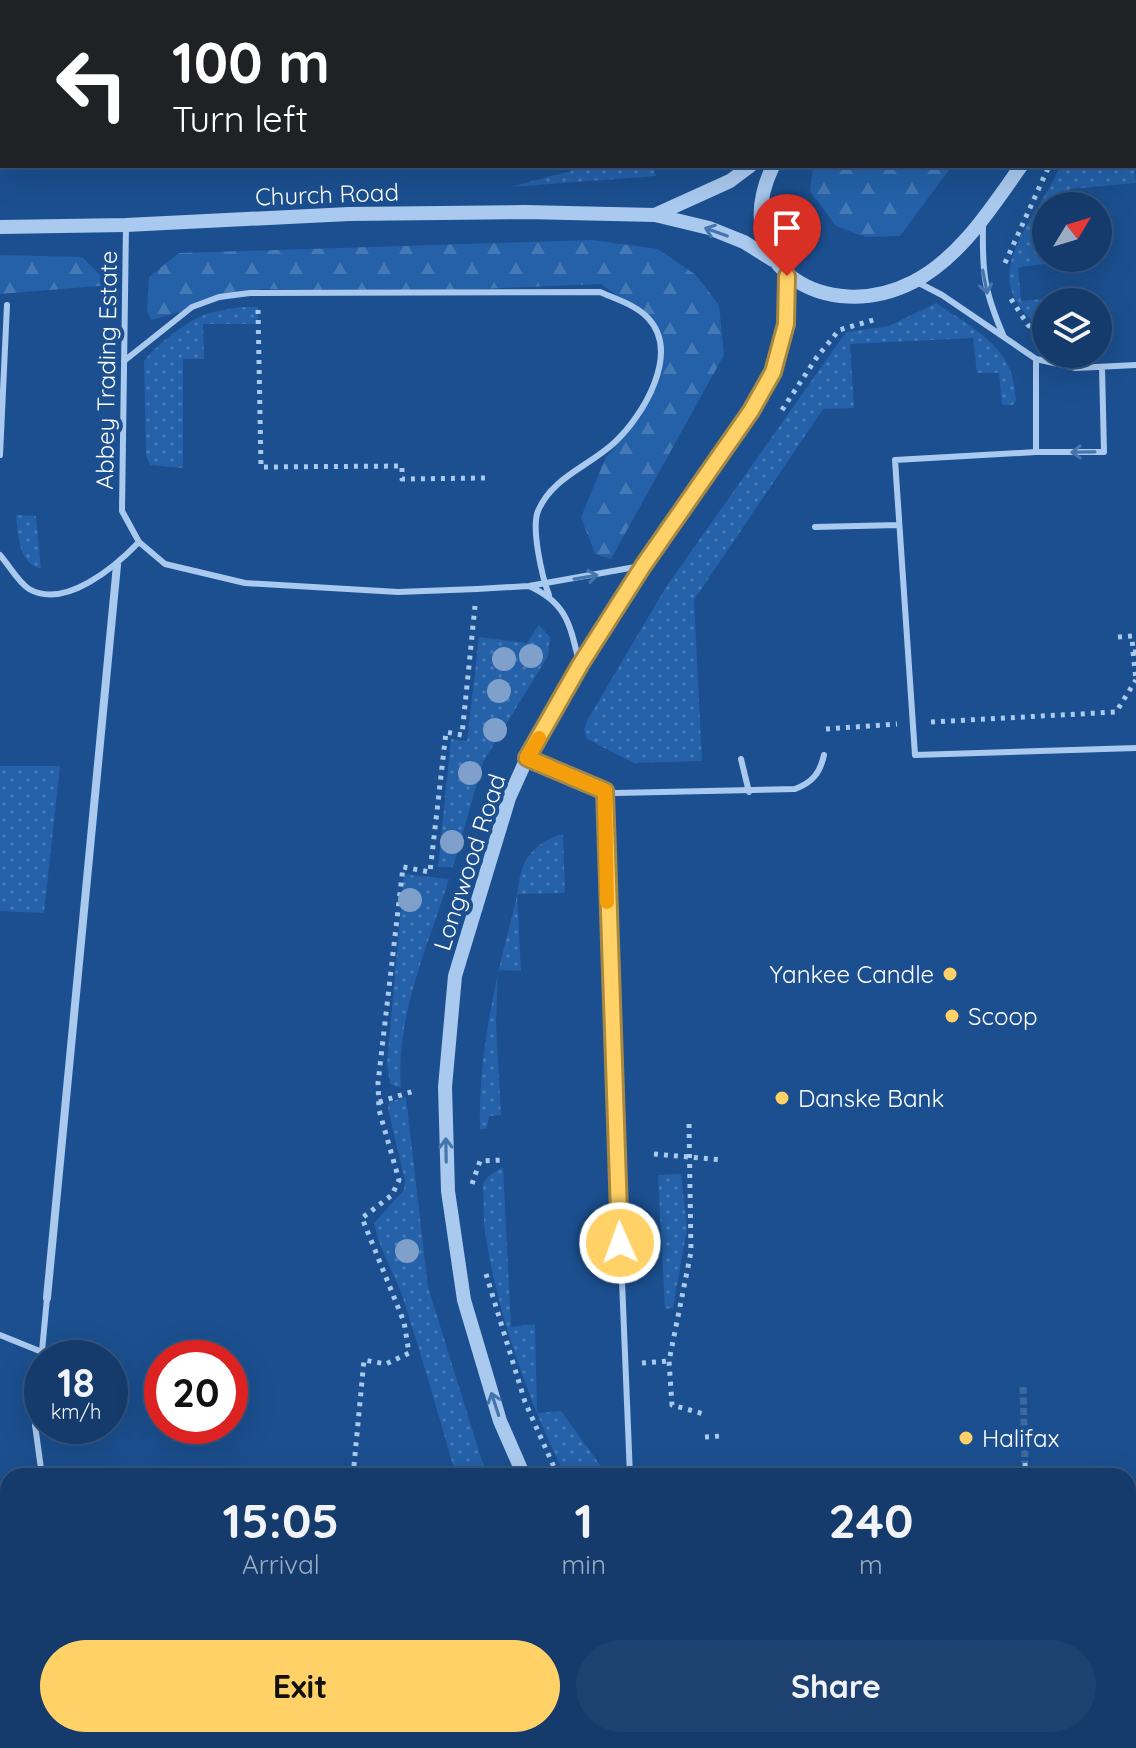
<!DOCTYPE html>
<html lang="en">
<head>
<meta charset="utf-8">
<style>
  body { margin:0; font-family:Quicksand,sans-serif; background:#1d4271; color:#f1f3f6; height:100vh; display:flex; flex-direction:column; font-size:30px; white-space:nowrap }
  * { box-sizing:border-box; margin:0 }
  p { font-size:26px; color:#9dadc1 }
  .icon { flex:none; width:44px; height:44px; fill:none; stroke:currentColor; stroke-width:2; stroke-linecap:round; stroke-linejoin:round }
  .map { position:relative; flex:1; overflow:hidden }
  .panel { position:absolute; left:0px; top:1468px; width:1136px; height:280px; display:flex; flex-direction:column; background:#143b6b; border-radius:24px 24px 0 0; box-shadow:0 8px 32px #0002,0 0 0 2px #33557e }
  .panel>* { flex:none }
  .banner { position:absolute; left:0px; top:0px; width:1136px; height:168px; box-shadow:0 8px 32px #0002,0 0 0 2px #33557e; background:#202124; color:#fff; overflow:hidden }
  .needle { width:52px; rotate:52deg }
  .controls { position:absolute; left:1032px; top:192px; display:grid; gap:16px }
  .controls a { display:grid; place-items:center; width:80px; height:80px; border-radius:50%; background:#143b6b; box-shadow:0 8px 32px #0002,0 0 0 2px #33557e; font-size:40px }
  .speed { position:absolute; left:24px; top:1340px; display:flex; gap:16px; font-size:40px; font-weight:700; text-align:center }
  .speed>* { display:grid; place-content:center; width:104px; height:104px; border-radius:50%; background:#143b6b; box-shadow:0 8px 32px #0002,0 0 0 2px #33557e; line-height:1 }
  .speed small { font-size:20px; font-weight:400 }
  .speed .limit { border:12px solid #d22; background:#fff; color:#111 }
  .pin { position:absolute; display:grid; place-items:center; width:68px; height:68px; color:#fff; margin:-82px -34px; border-radius:50% 50% 50% 0; rotate:-45deg; box-shadow:0 0 8px #0007 }
  .pin .icon { rotate:45deg }
  .me { position:absolute; width:88px; margin:-44px; rotate:358deg; stroke-linejoin:round; filter:drop-shadow(0 0 6px #0008) }
  .turn { display:flex; align-items:center; gap:28px; height:168px; padding:0 40px; font-size:36px }
  .turn .icon { width:104px; height:104px; stroke-width:2.5 }
  .turn b { display:block; font-size:56px; line-height:68px }
  .eta { display:flex; justify-content:space-evenly; align-items:center; height:136px; text-align:center }
  .eta b { font-size:48px; font-weight:800; line-height:56px }
  .button { display:flex; gap:16px; margin-top:auto; padding:16px 40px }
  .button a { flex:1; height:92px; border-radius:48px; background:#ffd166; color:#111; font-size:32px; font-weight:800; line-height:92px; text-align:center }
  .button a+a { background:#1d4271; color:#f1f3f6 }
  .map>svg:first-child { display:block }
  .green { fill:url(#green-dots) }
  .forest { fill:url(#forest-firs) }
  .lines { fill:none; stroke-linecap:round; stroke-linejoin:round }
  .pedestrian-tunnel { stroke:#3d69a0; stroke-width:7; stroke-dasharray:7 3.5; stroke-linecap:butt }
  .path { stroke:#a9c9ee; stroke-width:5; stroke-dasharray:4 6; stroke-linecap:butt }
  .service { stroke:#a9c9ee; stroke-width:6 }
  .minor { stroke:#a9c9ee; stroke-width:8 }
  .tertiary { stroke:#a9c9ee; stroke-width:14 }
  .tree { fill:#7ea0ca }
  .oneway { stroke:#4674ac }
  .route-casing { stroke:#a68842; stroke-width:20 }
  .route { stroke:#ffd166; stroke-width:14 }
  .slow { stroke:#f59e0b; stroke-width:14 }
  .poi-dot { fill:#ffd166; stroke:#1b4f8f; stroke-width:3 }
  .labels { text-anchor:middle; dominant-baseline:central; stroke-width:8; stroke-linejoin:round; paint-order:stroke }
  .street-label { font-size:24px; fill:#fff; stroke:#1b4f8f }
  .poi-label { font-size:24px; fill:#fff; stroke:#1b4f8f; text-anchor:start }
</style>
</head>
<body>
<div class="map">
<svg width="1136" height="1748" viewBox="0 0 1136 1748">
  <defs>
    <pattern id="green-dots" width="8" height="8" patternUnits="userSpaceOnUse" patternTransform="scale(2)"><rect width="8" height="8" fill="#2461a8"/><path d="M2 2h.1M6 6h.1" fill="none" stroke="#4579b5" stroke-width="1.8" stroke-linecap="round"/></pattern>
    <pattern id="forest-firs" width="22" height="20" patternUnits="userSpaceOnUse" patternTransform="scale(2)"><rect width="22" height="20" fill="#2461a8"/><path d="M5 1l3.5 6h-7zM16 11l3.5 6h-7z" fill="#4579b5"/></pattern>
  </defs>
  <rect width="100%" height="100%" fill="#1b4f8f"/>
  <!-- green -->
  <path class="green" d="M 1134,159 L 1136,183 L 1070,189 L 1070,206 L 1046,206 L 1046,258 L 1053,258 L 1054,263 L 1018,267 L 1021,301 L 1041,299 L 1042,313 L 1046,313 L 1046,332 C 968,276 1035,227 1060,166 L 1134,166 Z
    M 589,166 L 653,166 L 656,176 L 510,187 Z
    M 936,303 C 961,320 999,340 1010,370 C 1014,380 1015,391 1016,401 L 1013,405 L 1002,405 L 999,373 L 977,373 L 973,338 L 850,344 L 854,408 L 823,409 L 694,600 L 702,761 L 634,763 L 587,739 L 584,730 L 588,719 L 666,587 L 846,332 L 889,326 Z
    M 241,307 L 258,307 L 258,324 L 203,324 L 204,359 L 183,359 L 183,468 L 150,465 L 146,456 L 144,361 C 156,345 190,318 210,313 C 220,310 231,309 241,307 Z
    M 16,515 L 36,516 L 41,569 C 18,563 18,534 16,515 Z
    M 539,625 L 550,637 L 548,656 L 483,762 L 453,867 L 438,867 L 451,739 L 467,741 L 479,637 L 527,643 Z
    M 0,766 L 60,766 L 44,913 L 0,911 Z
    M 563,834 L 565,893 L 517,894 L 521,971 L 498,970 L 496,1023 L 501,1115 L 489,1116 L 487,1129 L 480,1129 C 478,1052 496,978 515,904 C 519,888 518,871 528,857 C 537,845 549,837 563,834 Z
    M 404,874 L 449,879 C 428,946 395,1017 401,1088 L 390,1084 L 387,1063 Z
    M 406,1097 L 428,1287 L 482,1461 L 490,1476 L 456,1476 C 439,1416 422,1357 403,1298 C 394,1272 379,1249 374,1223 L 404,1190 L 405,1181 L 388,1109 L 389,1102 Z
    M 503,1167 L 511,1327 L 535,1324 L 537,1413 L 561,1411 L 608,1476 L 565,1476 C 528,1399 498,1317 485,1232 C 483,1216 484,1199 483,1183 L 490,1175 Z
    M 681,1174 L 687,1229 L 673,1308 L 665,1309 L 658,1175 Z
    M 776,1740 L 979,1740 L 972,1748 L 786,1748 Z
    M 1040,1740 L 1093,1740 L 1134,1746 L 1035,1748 Z"/>
  <!-- forest -->
  <path class="forest" d="M 0,0 L 472,0 L 472,2 L 2,2 L 2,35 Z
    M 813,166 L 952,166 L 900,236 L 865,237 L 836,226 L 810,191 Z
    M 592,240 L 658,249 L 696,275 L 719,305 L 724,355 L 611,559 L 595,554 L 581,517 L 606,457 L 640,418 L 661,370 L 659,335 L 648,318 L 601,284 L 403,292 L 262,289 L 151,320 L 147,311 L 149,277 L 179,253 Z
    M 0,255 L 82,257 L 110,285 L 0,294 Z"/>
  <g class="lines">
    <!-- pedestrian-tunnel -->
    <path class="pedestrian-tunnel" d="M 1023,1387 L 1025,1463"/>
    <!-- path -->
    <path class="path" d="M 1093,0 L 1093,2
      M 1005,263 L 1049,166
      M 1011,299 L 1028,325 L 1046,336
      M 258,310 L 261,467 L 402,466 L 402,479 L 485,478
      M 782,410 L 817,357 L 839,330 L 877,319
      M 1118,637 L 1132,636 L 1133,652 L 1136,652
      M 1133,652 L 1136,680
      M 931,722 L 1116,712 L 1136,680
      M 826,729 L 897,724
      M 379,1102 L 417,1090
      M 689,1124 L 691,1252 L 669,1361 L 672,1405 L 704,1414
      M 654,1154 L 723,1160
      M 472,1184 L 480,1161 L 503,1160
      M 486,1274 L 525,1402 L 558,1476
      M 642,1363 L 669,1361
      M 705,1437 L 721,1436
      M 1025,1463 L 1026,1476
      M 353,1476 L 364,1360 L 386,1364 L 409,1353 L 404,1322 L 362,1218 L 392,1195 L 399,1180 L 379,1110 L 378,1083 L 403,867 L 430,872 L 446,732 L 462,735 L 475,606
      M 491,1476 L 494,1473
      M 1128,1627 L 1136,1627
      M 1128,1650 L 1136,1650
      M 1128,1662 L 1136,1662
      M 768,1740 L 777,1748"/>
    <!-- service -->
    <path class="service" d="M 983,224 C 982,273 984,291 1004,337
      M 126,225 L 122,511 L 139,542 L 165,564 L 245,583 L 398,592 L 477,589 L 529,586 L 641,566
      M 915,281 L 942,295 L 1036,359 L 1076,368 L 1136,365
      M 1036,359 L 1036,452 L 1104,452 L 1102,367
      M 124,361 L 192,307 L 219,297 L 250,293 L 600,292 C 616,299 636,305 648,318 C 681,353 643,416 615,442 C 590,466 552,477 538,511 C 531,528 542,577 549,595
      M 1036,452 L 895,460 L 915,755 L 1136,748
      M 0,455 L 7,305
      M 815,527 L 899,525
      M 0,555 C 9,565 18,582 29,589 C 65,610 116,566 139,542
      M 529,586 C 567,603 570,625 579,662
      M 529,759 L 605,791 L 616,793 L 795,789 C 813,782 820,773 824,755
      M 741,759 L 749,792
      M 605,791 L 610,988 L 630,1476
      M 0,1335 L 42,1352
      M 42,1476 L 35,1425 L 47,1298
      M 405,1748 L 406,1740
      M 1000,1748 L 1007,1740"/>
    <!-- minor -->
    <path class="minor" d="M 47,1298 L 117,565"/>
    <!-- tertiary -->
    <path class="tertiary" d="M 1056,0 L 1057,2
      M 912,2 L 913,0
      M 1001,2 L 1002,0
      M 1134,133 L 1136,134
      M 773,166 C 725,266 827,326 913,282 C 960,258 992,207 1021,166
      M 655,215 L 730,181 L 750,166
      M 0,227 L 126,225 L 349,214 L 525,212 L 655,215 L 709,228 L 744,242 L 773,260
      M 524,1476 L 500,1421 L 464,1300 L 448,1191 L 445,1087 L 455,976 L 509,798 L 527,758 L 580,665 L 643,566 L 751,411 L 773,372 L 786,324 L 787,276
      M 721,1740 L 731,1748"/>
  </g>
  <!-- trees -->
  <g class="tree">
    <circle cx="531" cy="656" r="12"/>
    <circle cx="504" cy="659" r="12"/>
    <circle cx="499" cy="691" r="12"/>
    <circle cx="495" cy="730" r="12"/>
    <circle cx="470" cy="773" r="12"/>
    <circle cx="452" cy="842" r="12"/>
    <circle cx="410" cy="900" r="12"/>
    <circle cx="407" cy="1251" r="12"/>
  </g>
  <!-- one-way arrows -->
  <defs><path id="oneway-shaft" d="M-6 0H5M1.5-3L5.5 0L1.5 3" fill="none" stroke-width="1.6" stroke-linecap="round" stroke-linejoin="round" transform="scale(2)"/></defs>
  <g class="oneway">
    <use href="#oneway-shaft" transform="translate(716 232) rotate(-160)"/>
    <use href="#oneway-shaft" transform="translate(985 282) rotate(79)"/>
    <use href="#oneway-shaft" transform="translate(1083 452) rotate(179)"/>
    <use href="#oneway-shaft" transform="translate(586 577) rotate(-10)"/>
    <use href="#oneway-shaft" transform="translate(446 1150) rotate(-91)"/>
    <use href="#oneway-shaft" transform="translate(495 1404) rotate(-108)"/>
  </g>
  <g class="lines">
    <!-- route casing -->
    <g class="route-casing">
      <path id="route" d="M 620,1243 L 605,791 L 527,758 L 580,665 L 643,566 L 751,411 L 773,372 L 786,324 L 787,276"/>
    </g>
    <!-- route -->
    <use href="#route" class="route"/>
    <!-- slow -->
    <path class="slow" d="M 539,738 L 527,758 L 605,791 L 607,902"/>
  </g>
  <!-- markers -->
  <g class="poi-dot">
    <circle cx="950" cy="974" r="8"/>
    <circle cx="952" cy="1016" r="8"/>
    <circle cx="782" cy="1098" r="8"/>
    <circle cx="966" cy="1438" r="8"/>
  </g>
  <g class="labels">
    <!-- street labels -->
    <g class="street-label">
      <text transform="translate(327 194) rotate(-2)">Church Road</text>
      <text transform="translate(106 370) rotate(-89)">Abbey Trading Estate</text>
      <text transform="translate(469 862) rotate(-72)">Longwood Road</text>
    </g>
    <!-- poi labels -->
    <g class="poi-label">
      <text x="934" y="974" text-anchor="end">Yankee Candle</text>
      <text x="968" y="1016">Scoop</text>
      <text x="798" y="1098">Danske Bank</text>
      <text x="982" y="1438">Halifax</text>
    </g>
  </g>
</svg>
<div class="controls">
<a><svg class="needle" viewBox="-14 -14 28 28"><path d="M0-13l5 13h-10z" fill="#e53935"/><path d="M0 13l5-13h-10z" fill="#9dadc1"/></svg></a>
<a><svg class="icon" aria-label="layers" viewBox="0 0 24 24"><path d="M12 4l9 5-9 5-9-5zM3 14l9 5 9-5"/></svg></a>
</div>
<div class="speed"><div>18<small>km/h</small></div><div class="limit">20</div></div>
<div class="pin" style="left:787px;top:276px;background:#d93025"><svg class="icon" aria-label="arrive" viewBox="0 0 24 24"><path d="M6 21V4h12l-3 4 3 4H6"/></svg></div>
<svg class="me" style="left:620px;top:1243px" viewBox="-20 -20 40 40"><circle r="17" fill="#ffd166" stroke="#fff" stroke-width="3"/><path d="M0-11L8 9 0 5-8 9z" fill="#fff"/></svg>
<div class="banner">
<div class="turn"><svg class="icon" aria-label="left" viewBox="0 0 24 24"><path d="M17 20v-9H6M10 6l-5 5 5 5"/></svg><div><b>100 m</b>Turn left</div></div>
</div>
<section class="panel">
<div class="eta">
<div><b>15:05</b><p>Arrival</p></div>
<div><b>1</b><p>min</p></div>
<div><b>240</b><p>m</p></div>
</div>
<div class="button"><a>Exit</a><a>Share</a></div>
</section>
</div>
</body>
</html>
